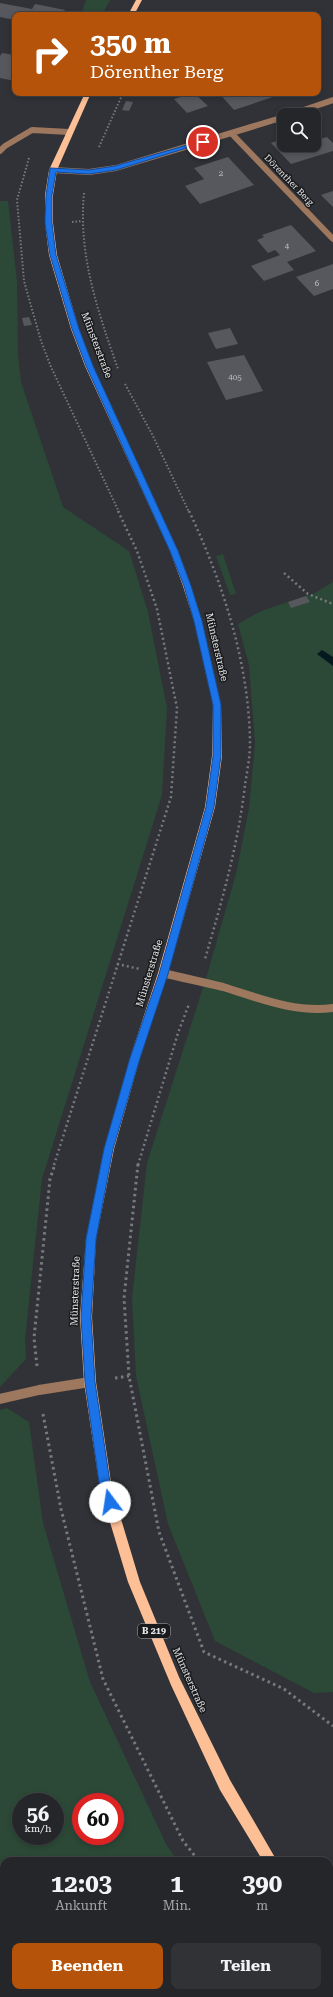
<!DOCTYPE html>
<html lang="de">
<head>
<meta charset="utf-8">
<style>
  body { margin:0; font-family:"Roboto Serif",serif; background:#313235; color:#f1f3f6; height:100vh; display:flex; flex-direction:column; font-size:15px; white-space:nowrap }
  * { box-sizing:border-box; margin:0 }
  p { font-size:13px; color:#a3a5a8 }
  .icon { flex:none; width:22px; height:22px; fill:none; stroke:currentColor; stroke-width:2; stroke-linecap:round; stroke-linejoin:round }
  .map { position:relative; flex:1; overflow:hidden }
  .panel { position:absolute; left:0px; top:1857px; width:333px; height:140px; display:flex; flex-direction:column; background:#252629; border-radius:12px 12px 0 0; box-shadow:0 2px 6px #0003,0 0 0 1px #424346 }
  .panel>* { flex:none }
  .guide { position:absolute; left:12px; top:12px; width:309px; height:84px; border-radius:8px; box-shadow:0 2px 6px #0003,0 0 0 1px #424346; background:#b45309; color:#fff; overflow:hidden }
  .buttons { position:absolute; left:277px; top:108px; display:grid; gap:8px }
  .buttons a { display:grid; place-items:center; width:44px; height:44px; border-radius:8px; background:#252629; box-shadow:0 2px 6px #0003,0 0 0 1px #424346; font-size:20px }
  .speed { position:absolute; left:12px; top:1793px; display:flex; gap:8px; font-size:20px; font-weight:700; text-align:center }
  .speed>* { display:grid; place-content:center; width:52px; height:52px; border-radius:50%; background:#252629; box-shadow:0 2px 6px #0003,0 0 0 1px #424346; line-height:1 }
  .speed small { font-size:10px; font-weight:400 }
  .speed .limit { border:6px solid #d22; background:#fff; color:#111 }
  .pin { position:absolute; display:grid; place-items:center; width:34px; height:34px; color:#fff; margin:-17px; border:2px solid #fff; border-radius:50%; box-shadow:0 1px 4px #0007 }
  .me { position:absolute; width:44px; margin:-22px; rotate:346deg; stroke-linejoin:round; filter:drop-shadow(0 0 3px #0008) }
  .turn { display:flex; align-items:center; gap:14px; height:84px; padding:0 12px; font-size:18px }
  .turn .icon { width:52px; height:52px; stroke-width:2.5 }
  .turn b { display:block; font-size:28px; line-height:34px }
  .eta { display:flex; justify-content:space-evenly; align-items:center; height:68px; text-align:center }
  .eta b { font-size:24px; font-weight:700; line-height:28px }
  .primary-button { display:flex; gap:8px; margin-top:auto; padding:8px 12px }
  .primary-button a { flex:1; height:46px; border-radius:8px; background:#b45309; color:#fff; font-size:16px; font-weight:700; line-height:46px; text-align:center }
  .primary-button a+a { background:#313235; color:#f1f3f6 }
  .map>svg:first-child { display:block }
  .green { fill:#2b4936; fill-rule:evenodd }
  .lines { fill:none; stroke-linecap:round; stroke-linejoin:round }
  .stream { fill:#051a1f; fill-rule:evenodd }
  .building { fill:#57585e }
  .path-far2 { stroke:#78797d; stroke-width:2; stroke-dasharray:1.5 2; stroke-linecap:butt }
  .path-far1 { stroke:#78797d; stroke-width:2.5; stroke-dasharray:2 3; stroke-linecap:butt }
  .path { stroke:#78797d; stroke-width:3; stroke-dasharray:2.5 3.5; stroke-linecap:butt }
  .lane-far2 { stroke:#9d775e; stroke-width:6 }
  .lane-far1 { stroke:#9d775e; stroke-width:8 }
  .lane { stroke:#9d775e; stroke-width:10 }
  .street { stroke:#9d775e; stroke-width:6 }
  .primary { fill:#fdbf96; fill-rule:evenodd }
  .route { fill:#1a73e8; stroke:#114b97 }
  .labels { text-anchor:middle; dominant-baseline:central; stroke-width:3; stroke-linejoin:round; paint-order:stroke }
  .number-label { font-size:8px; fill:#c1c2c6 }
  .far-street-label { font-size:9px; fill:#e4e5e8; stroke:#191a1c }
  .shield { fill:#191a1c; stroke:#a7a8ab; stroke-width:1 }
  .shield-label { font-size:9px; font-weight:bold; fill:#e4e5e8 }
  .street-label { font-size:10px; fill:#e4e5e8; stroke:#191a1c }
</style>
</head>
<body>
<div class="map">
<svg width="333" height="1997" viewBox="0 0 333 1997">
  <rect width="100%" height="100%" fill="#313237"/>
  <!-- green -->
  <path class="green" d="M 86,0 L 110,0 L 102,15 L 81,15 Z
    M 0,201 L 8,201 L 17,282 L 18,354 L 21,382 L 63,507 L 129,551 L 148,612 L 167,708 L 162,795 L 42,1179 L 25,1339 L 26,1359 L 0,1387 Z
    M 223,554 L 236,594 L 230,595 L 216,556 Z
    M 333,582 L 333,1692 L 314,1693 L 215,1641 L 168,1524 L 136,1376 L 132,1298 L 147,1163 L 207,975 L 236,874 L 249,808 L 255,743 L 249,665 L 238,624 L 261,611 L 315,593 Z
    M 7,1408 L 29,1422 L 43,1523 L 90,1682 L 167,1846 L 178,1861 L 4,1861 L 4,1993 L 280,1993 L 283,1997 L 0,1997 L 0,1410 ZM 21,1802 L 55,1802 L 55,1836 L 21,1836 ZM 81,1802 L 115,1802 L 115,1836 L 81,1836 Z"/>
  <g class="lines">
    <!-- stream -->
    <path class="stream" d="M 322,650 L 333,657 L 333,666 L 317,654 Z"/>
  </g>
  <!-- building -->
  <path class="building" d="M 0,3 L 32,9 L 35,4 L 65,10 L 62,15 L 15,15 L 15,20 L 0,17 Z
    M 2,53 L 15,55 L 15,81 L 0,78 L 0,56 Z
    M 194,93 L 208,106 L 187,113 L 174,99 Z
    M 219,93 L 285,93 L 234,110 Z
    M 126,101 L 133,102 L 129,111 L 122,110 Z
    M 327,137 L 333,143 L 333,151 L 291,164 L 271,143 L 284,139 L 284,145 L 314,145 L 314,141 Z
    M 228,157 L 254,185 L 200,204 L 185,186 L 204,179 L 194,168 Z
    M 333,191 L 333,207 L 321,195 Z
    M 291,225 L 316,251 L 287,262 L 294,270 L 264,281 L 251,266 L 280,255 L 275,250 L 268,253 L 257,240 L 264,237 L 262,235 Z
    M 333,264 L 333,289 L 314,296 L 296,277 Z
    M 29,317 L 32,325 L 24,326 L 22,318 Z
    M 230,328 L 238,344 L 216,349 L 208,333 Z
    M 244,355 L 263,391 L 226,400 L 207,362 Z
    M 306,596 L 310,602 L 291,608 L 288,602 Z"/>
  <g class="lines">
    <!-- path-far2 -->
    <path class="path-far2" d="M 99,147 L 123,93
      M 29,158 L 17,200 L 24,281 L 41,341 L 51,367 L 119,512
      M 84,193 C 78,255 98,312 118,369
      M 72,222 L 82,221
      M 125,384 L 153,436 L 189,512"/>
    <!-- path-far1 -->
    <path class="path-far1" d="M 189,511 C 223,583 249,663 250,743 C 250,757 247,772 245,785 C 238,845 222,901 205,959
      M 284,573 L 308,594 L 333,604
      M 117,964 L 140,969
      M 54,1165 L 171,797 L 177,708 L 157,609 L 137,551 L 118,511
      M 138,1165 L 178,1033 L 189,1004"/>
    <!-- path -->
    <path class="path" d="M 138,1164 L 124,1298 L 129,1376 L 159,1532 L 204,1652 L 284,1689 L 333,1726
      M 37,1366 L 34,1338 L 50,1179 L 55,1164
      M 115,1378 L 129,1376
      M 43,1414 L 61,1509 L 103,1679 L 183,1841 L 199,1861
      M 303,1993 L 306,1997"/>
    <!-- lane-far2 -->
    <path class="lane-far2" d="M 232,134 L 333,239"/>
    <!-- lane-far1 -->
    <path class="lane-far1" d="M 163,973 C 183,978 203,982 223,987 C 259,998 294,1013 333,1008"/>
    <!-- lane -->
    <path class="lane" d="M 0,1399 L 39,1390 L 90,1382"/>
    <!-- street -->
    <path class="street" d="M 289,115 L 333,100
      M 0,151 L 5,146 L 32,130 L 69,132
      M 53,170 L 89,172 L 116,168 L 284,117"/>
    <!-- primary -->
    <path class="primary" d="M 136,0 L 142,0 L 134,15 L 128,15 Z
      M 85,93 L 91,93 L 57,170 L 53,195 L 53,223 L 57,255 L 79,329 L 93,366 L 178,551 L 191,586 L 202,621 L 221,705 L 222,756 L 215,807 L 168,973 L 140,1058 L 114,1149 L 96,1239 L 92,1317 L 96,1382 L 112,1489 L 140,1582 L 179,1677 L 230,1780 L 277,1861 L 263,1861 L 220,1790 L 171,1685 L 128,1582 L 100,1489 L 84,1382 L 80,1317 L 86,1239 L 104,1149 L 130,1058 L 158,973 L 205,807 L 212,756 L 213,705 L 194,621 L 183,586 L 170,551 L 85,366 L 71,329 L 49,255 L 45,223 L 45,195 L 49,170 Z
      M 329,1934 L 333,1936 L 333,1952 L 329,1950 Z"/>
  </g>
  <!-- route -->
  <path class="route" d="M 201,141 L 206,142 L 116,170 L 89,174 L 56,172 L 52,195 L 52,223 L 56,255 L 79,329 L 93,366 L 178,551 L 191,586 L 202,621 L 221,705 L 221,756 L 214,807 L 168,974 L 140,1058 L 113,1149 L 96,1239 L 91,1317 L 95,1382 L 111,1489 L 115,1502 L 113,1506 L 110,1508 L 106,1506 L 100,1489 L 85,1382 L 81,1317 L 86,1239 L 104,1149 L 130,1058 L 159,974 L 206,807 L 213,756 L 213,705 L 194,621 L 184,586 L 170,551 L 86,366 L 72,329 L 50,255 L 45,223 L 46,195 L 50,168 L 89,170 L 115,166 Z"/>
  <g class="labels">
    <!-- number labels -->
    <g class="number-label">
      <text x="221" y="173">2</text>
      <text x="287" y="246">4</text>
      <text x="317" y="283">6</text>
      <text x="235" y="377">405</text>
    </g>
    <!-- far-street labels -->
    <g class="far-street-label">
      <text transform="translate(289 180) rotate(46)">Dörenther Berg</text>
    </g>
    <!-- shield labels -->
    <rect class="shield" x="138" y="1624" width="32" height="14" rx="3"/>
    <g class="shield-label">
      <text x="154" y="1631">B 219</text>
    </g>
    <!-- street labels -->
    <g class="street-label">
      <text transform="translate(97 345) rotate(69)">Münsterstraße</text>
      <text transform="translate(217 647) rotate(77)">Münsterstraße</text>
      <text transform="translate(149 973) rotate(-73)">Münsterstraße</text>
      <text transform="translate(75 1291) rotate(-88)">Münsterstraße</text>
      <text transform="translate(190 1680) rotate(66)">Münsterstraße</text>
    </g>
  </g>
</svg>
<div class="buttons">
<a><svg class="icon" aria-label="search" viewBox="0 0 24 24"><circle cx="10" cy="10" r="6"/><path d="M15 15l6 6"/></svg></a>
</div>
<div class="speed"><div>56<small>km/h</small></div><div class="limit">60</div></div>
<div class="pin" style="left:203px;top:142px;background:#d93025"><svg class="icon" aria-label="arrive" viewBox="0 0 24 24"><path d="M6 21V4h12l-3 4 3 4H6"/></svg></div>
<svg class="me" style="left:110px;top:1502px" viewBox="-20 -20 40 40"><circle r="19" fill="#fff"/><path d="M0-13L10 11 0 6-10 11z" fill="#1a73e8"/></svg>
<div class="guide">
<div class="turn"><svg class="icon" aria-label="right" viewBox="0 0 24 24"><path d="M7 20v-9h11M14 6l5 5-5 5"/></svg><div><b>350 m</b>Dörenther Berg</div></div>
</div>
<section class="panel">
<div class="eta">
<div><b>12:03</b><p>Ankunft</p></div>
<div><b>1</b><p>Min.</p></div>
<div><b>390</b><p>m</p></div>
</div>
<div class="primary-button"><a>Beenden</a><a>Teilen</a></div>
</section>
</div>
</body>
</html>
